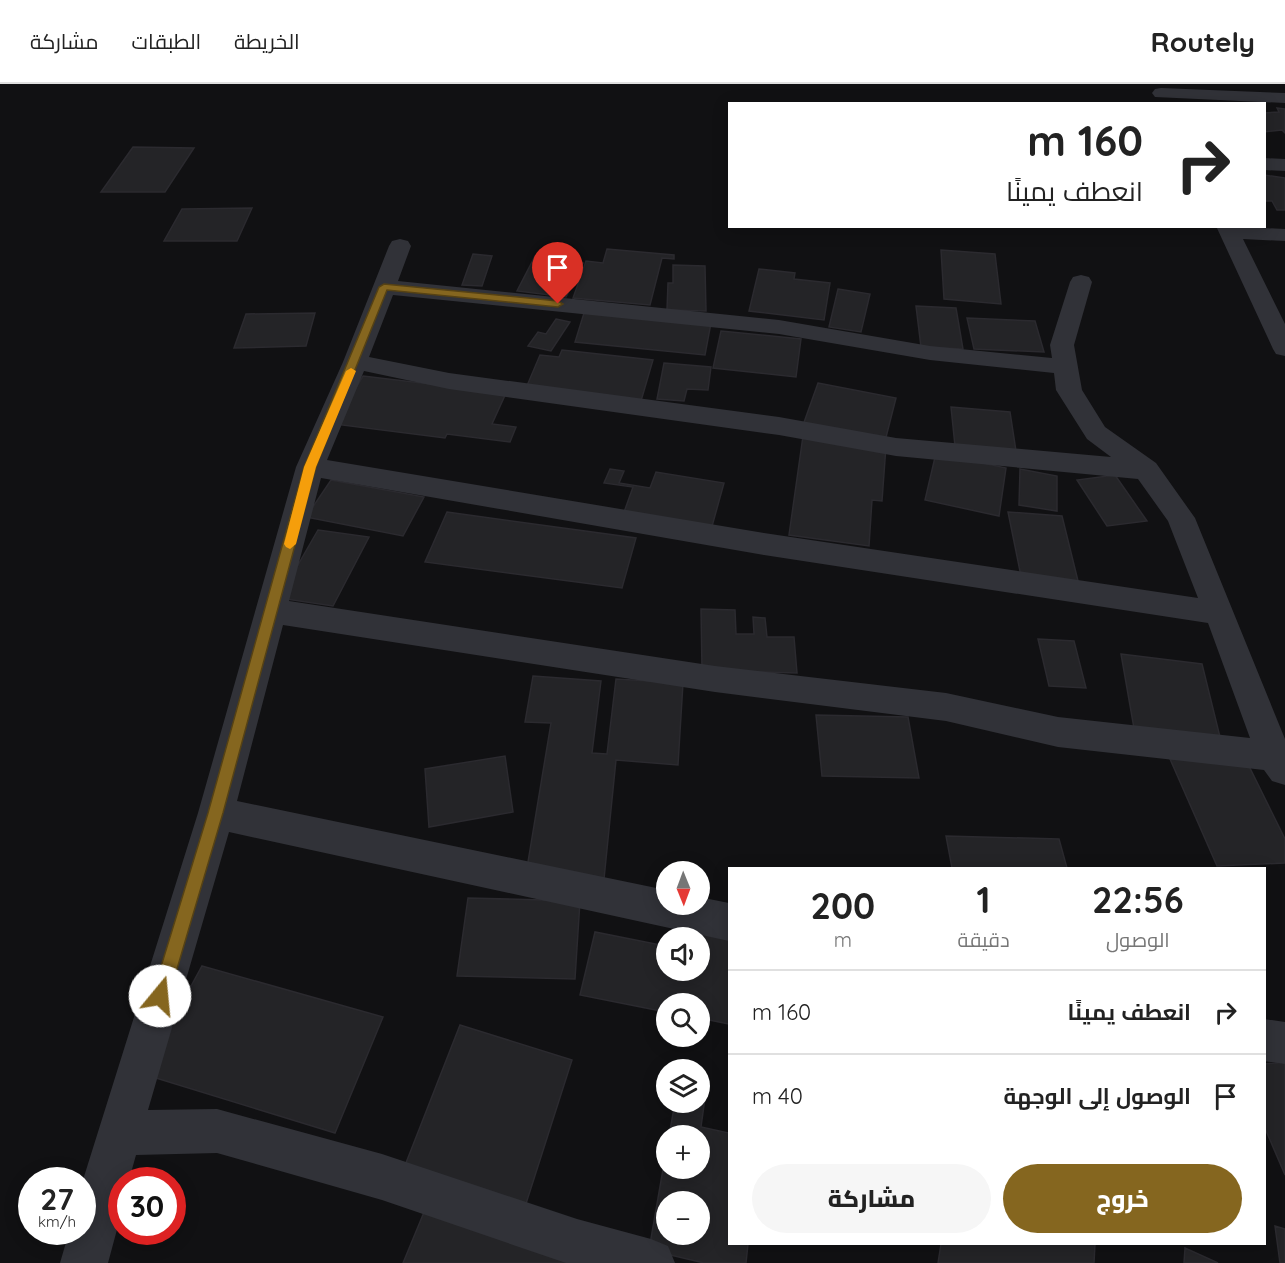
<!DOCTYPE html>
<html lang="ar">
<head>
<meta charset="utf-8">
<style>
  body { margin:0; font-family:Quicksand,Cairo,sans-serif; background:#f6f6f6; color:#222; direction:rtl; height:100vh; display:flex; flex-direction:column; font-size:22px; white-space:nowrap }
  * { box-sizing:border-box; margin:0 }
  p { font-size:20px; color:#767676 }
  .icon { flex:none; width:33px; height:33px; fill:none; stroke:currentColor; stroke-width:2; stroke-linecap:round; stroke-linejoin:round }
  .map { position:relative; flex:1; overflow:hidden; direction:ltr }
  .panel { position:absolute; left:728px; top:783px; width:538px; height:378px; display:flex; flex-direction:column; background:#fff; border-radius:0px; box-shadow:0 3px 15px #0003; direction:rtl }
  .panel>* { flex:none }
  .hud { position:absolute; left:728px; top:18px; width:538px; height:126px; border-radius:0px; box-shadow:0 3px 15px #0003; direction:rtl; background:#fff; color:#222; overflow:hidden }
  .needle { width:39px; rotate:179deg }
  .buttons { position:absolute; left:656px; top:777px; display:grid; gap:12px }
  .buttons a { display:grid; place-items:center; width:54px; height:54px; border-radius:50%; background:#fff; box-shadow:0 3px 15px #0003; font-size:30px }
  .speed { position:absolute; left:18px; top:1083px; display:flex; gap:12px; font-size:30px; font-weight:700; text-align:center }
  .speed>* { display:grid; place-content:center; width:78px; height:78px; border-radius:50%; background:#fff; box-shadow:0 3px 15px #0003; line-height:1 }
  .speed small { font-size:15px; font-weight:400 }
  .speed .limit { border:9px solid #d22; background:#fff; color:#111 }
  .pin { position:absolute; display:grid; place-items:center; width:51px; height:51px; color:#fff; margin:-62px -26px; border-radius:50% 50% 50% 0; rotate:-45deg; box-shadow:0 0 6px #0007 }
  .pin .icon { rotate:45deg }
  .me { position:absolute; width:66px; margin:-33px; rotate:17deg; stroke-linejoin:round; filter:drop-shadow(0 0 4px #0008) }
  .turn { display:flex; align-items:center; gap:21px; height:126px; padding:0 24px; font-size:27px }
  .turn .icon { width:78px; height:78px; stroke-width:2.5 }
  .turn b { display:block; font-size:42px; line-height:51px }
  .eta { display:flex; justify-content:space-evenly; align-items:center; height:102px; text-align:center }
  .eta b { font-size:36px; font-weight:800; line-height:42px }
  .action { display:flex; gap:12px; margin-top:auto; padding:12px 24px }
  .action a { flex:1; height:69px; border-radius:36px; background:#85661f; color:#fff; font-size:24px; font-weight:800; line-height:69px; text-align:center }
  .action a+a { background:#f6f6f6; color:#222 }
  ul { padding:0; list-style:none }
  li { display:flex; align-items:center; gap:18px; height:84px; padding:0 24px; border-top:2px solid #e0e0e0 }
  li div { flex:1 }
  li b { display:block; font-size:22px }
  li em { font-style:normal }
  header { display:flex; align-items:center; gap:36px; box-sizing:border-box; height:84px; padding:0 30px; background:#fff; border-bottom:2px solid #e0e0e0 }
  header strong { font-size:28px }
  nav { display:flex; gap:33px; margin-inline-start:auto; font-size:21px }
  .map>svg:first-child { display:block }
  .building { fill:#242427; stroke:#2b2a2f; stroke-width:1.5; fill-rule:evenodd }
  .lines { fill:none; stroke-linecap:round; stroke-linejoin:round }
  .minor { fill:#313238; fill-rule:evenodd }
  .route { fill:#85661f; stroke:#564214; stroke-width:1.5 }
  .slow { fill:#f59e0b }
</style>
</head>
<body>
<header>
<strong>Routely</strong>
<nav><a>الخريطة</a><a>الطبقات</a><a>مشاركة</a></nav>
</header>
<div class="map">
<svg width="1285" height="1179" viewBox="0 0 1285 1179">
  <rect width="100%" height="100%" fill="#111113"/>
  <!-- building -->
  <path class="building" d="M 1277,24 L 1285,25 L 1285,49 L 1282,46 L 1264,48 L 1264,29 L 1279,28 Z
    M 133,63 L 194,64 L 165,108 L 101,108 Z
    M 1264,91 L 1285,94 L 1285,126 L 1277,126 L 1272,117 L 1264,117 Z
    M 252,124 L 237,157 L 164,157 L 182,125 Z
    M 607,165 L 674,171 L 674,175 L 662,174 L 650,221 L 573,214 L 586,177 L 603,179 Z
    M 941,166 L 995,170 L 1001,220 L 944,215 Z
    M 473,170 L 492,172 L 482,202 L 462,201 Z
    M 535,172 L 583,179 L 566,213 L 517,207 Z
    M 673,181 L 705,182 L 706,227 L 667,226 L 668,199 L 673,199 Z
    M 759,185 L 795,189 L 794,195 L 830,199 L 824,236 L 749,227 Z
    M 838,205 L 870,210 L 861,248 L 829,243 Z
    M 916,222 L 956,224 L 963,265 L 921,263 Z
    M 315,229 L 306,262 L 234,264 L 246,230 Z
    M 584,229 L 711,239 L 705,271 L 575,258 Z
    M 967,234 L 1035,237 L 1044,268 L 974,265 Z
    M 556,235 L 570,238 L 551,267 L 528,262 L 538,248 L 546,250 Z
    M 721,247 L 801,255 L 796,293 L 713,284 Z
    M 562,266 L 653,276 L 641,317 L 526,304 L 540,271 L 559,273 Z
    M 664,279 L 711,283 L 708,306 L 687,305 L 684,317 L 657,315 Z
    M 363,292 L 506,309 L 492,340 L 516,343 L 510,358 L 447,350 L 445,354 L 334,340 Z
    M 818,299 L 896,314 L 884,361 L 802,344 Z
    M 951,323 L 1010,328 L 1016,367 L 955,362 Z
    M 803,352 L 886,362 L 882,417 L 872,416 L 869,462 L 789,451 Z
    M 936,369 L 1006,384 L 999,432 L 925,416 Z
    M 610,385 L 624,387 L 619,399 L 650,404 L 656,388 L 724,399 L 711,446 L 623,431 L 633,403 L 604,399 Z
    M 1020,385 L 1057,392 L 1057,427 L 1019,421 Z
    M 1115,391 L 1147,437 L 1107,442 L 1077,396 Z
    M 331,396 L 424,413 L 403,452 L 306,433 Z
    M 447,428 L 636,454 L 622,504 L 425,478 Z
    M 1008,428 L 1062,432 L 1079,501 L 1022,497 Z
    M 318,446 L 369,453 L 333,522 L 279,514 Z
    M 701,525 L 735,526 L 736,550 L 754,550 L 753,533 L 765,534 L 767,553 L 794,553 L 797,589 L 702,586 Z
    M 1038,555 L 1074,557 L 1086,604 L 1049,602 Z
    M 1121,570 L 1202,580 L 1222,661 L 1135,650 Z
    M 533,592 L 601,597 L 592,669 L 607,670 L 616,595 L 683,599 L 678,681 L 616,676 L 604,795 L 526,790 L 551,639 L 525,638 Z
    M 816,631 L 908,633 L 919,694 L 822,692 Z
    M 505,672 L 513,728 L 429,743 L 425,685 Z
    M 1244,672 L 1285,755 L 1285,779 L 1217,782 L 1170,675 Z
    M 946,752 L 1059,755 L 1067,784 L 952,784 Z
    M 468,814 L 580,817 L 575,895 L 457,892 Z
    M 694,843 L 729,850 L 729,940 L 699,934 L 699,920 L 666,920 L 666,928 L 580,911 L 595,848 L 666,862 L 666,886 L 699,886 L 699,854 L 692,854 Z
    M 202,882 L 383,933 L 335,1049 L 143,990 Z
    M 460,941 L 572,976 L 523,1129 L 402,1089 Z
    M 1285,978 L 1285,1091 L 1264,1042 L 1264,980 Z
    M 699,1006 L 706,1007 L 701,1043 L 729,1049 L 729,1160 L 748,1160 L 746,1179 L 704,1179 L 649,1166 L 666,1068 L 666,1084 L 699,1084 L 699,1052 L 669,1052 L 675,1018 L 699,1018 ZM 666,1118 L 699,1118 L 699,1150 L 666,1150 Z
    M 427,1121 L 578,1179 L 403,1179 Z
    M 1275,1142 L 1285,1145 L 1285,1179 L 1280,1179 Z
    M 941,1160 L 1095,1160 L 1094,1179 L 938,1179 Z
    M 1185,1164 L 1218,1179 L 1184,1179 Z"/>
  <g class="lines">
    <!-- minor -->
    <path class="minor" d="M 1161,4 L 1285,9 L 1285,19 L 1155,13 L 1152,9 L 1155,5 Z
      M 1264,74 L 1285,75 L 1285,87 L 1264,86 Z
      M 1216,142 L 1285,145 L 1285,157 L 1243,155 L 1285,240 L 1285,272 L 1276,270 L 1273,265 Z
      M 400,155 L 408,157 L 411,162 L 398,197 L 779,236 L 930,262 L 1052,274 L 1050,261 L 1070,198 L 1073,193 L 1081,191 L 1089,193 L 1092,198 L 1074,261 L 1082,306 L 1105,343 L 1156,379 L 1195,434 L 1285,655 L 1285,701 L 1272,697 L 1264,686 L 1058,663 L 946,637 L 715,608 L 283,541 L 237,717 L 666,806 L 666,820 L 699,820 L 699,813 L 729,819 L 729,857 L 229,748 L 148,1026 L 217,1025 L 382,1070 L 577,1135 L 651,1155 L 668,1162 L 675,1179 L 566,1179 L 382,1116 L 217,1069 L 136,1071 L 129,1096 L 122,1096 L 122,1127 L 108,1179 L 60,1179 L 69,1148 L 82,1148 L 82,1099 L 198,729 L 296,383 L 343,278 L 389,162 L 392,157 ZM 393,211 L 779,250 L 930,276 L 1054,289 L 1056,306 L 1087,355 L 1111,373 L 896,354 L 779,333 L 449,289 L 369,273 ZM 364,287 L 449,305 L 779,351 L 896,372 L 1138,395 L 1168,437 L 1198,514 L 764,449 L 327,376 ZM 321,394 L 764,471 L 1208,539 L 1250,654 L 1058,633 L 946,609 L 715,582 L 289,517 Z
      M 1264,935 L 1285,938 L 1285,980 L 1264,977 Z"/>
  </g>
  <!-- route -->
  <path class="route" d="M 384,200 L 558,217 L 563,220 L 558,223 L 387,206 L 316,383 L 223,729 L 169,912 L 167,918 L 160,920 L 154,918 L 152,912 L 208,729 L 304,383 L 379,203 Z"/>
  <!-- slow -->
  <path class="slow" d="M 351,284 L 356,287 L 316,383 L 296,460 L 290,465 L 286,463 L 284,460 L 304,383 L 346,287 Z"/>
</svg>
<div class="buttons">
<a><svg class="needle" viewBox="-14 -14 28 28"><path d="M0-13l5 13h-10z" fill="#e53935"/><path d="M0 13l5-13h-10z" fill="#767676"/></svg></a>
<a><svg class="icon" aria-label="sound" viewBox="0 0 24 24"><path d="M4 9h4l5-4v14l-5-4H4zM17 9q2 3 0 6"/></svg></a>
<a><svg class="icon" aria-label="search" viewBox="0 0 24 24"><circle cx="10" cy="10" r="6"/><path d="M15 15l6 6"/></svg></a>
<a><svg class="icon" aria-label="layers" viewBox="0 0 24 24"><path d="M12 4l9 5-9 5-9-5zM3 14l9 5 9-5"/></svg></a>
<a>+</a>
<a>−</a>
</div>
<div class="speed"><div>27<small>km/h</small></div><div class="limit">30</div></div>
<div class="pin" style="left:558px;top:220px;background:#d93025"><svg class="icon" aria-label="arrive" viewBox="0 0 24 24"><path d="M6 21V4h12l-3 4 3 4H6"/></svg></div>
<svg class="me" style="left:160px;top:912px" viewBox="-20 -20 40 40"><circle r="19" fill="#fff"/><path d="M0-13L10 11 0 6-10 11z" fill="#85661f"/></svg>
<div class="hud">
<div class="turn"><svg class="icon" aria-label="right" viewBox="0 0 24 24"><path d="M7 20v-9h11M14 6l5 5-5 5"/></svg><div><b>160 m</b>انعطف يمينًا</div></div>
</div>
<section class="panel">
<div class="eta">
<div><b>22:56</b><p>الوصول</p></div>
<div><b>1</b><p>دقيقة</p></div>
<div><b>200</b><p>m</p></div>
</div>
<ul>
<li><svg class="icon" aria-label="right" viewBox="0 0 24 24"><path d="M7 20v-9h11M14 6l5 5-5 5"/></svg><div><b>انعطف يمينًا</b></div><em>160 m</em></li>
<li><svg class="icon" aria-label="arrive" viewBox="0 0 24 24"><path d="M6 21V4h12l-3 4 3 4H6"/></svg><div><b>الوصول إلى الوجهة</b></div><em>40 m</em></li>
</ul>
<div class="action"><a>خروج</a><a>مشاركة</a></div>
</section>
</div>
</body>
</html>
